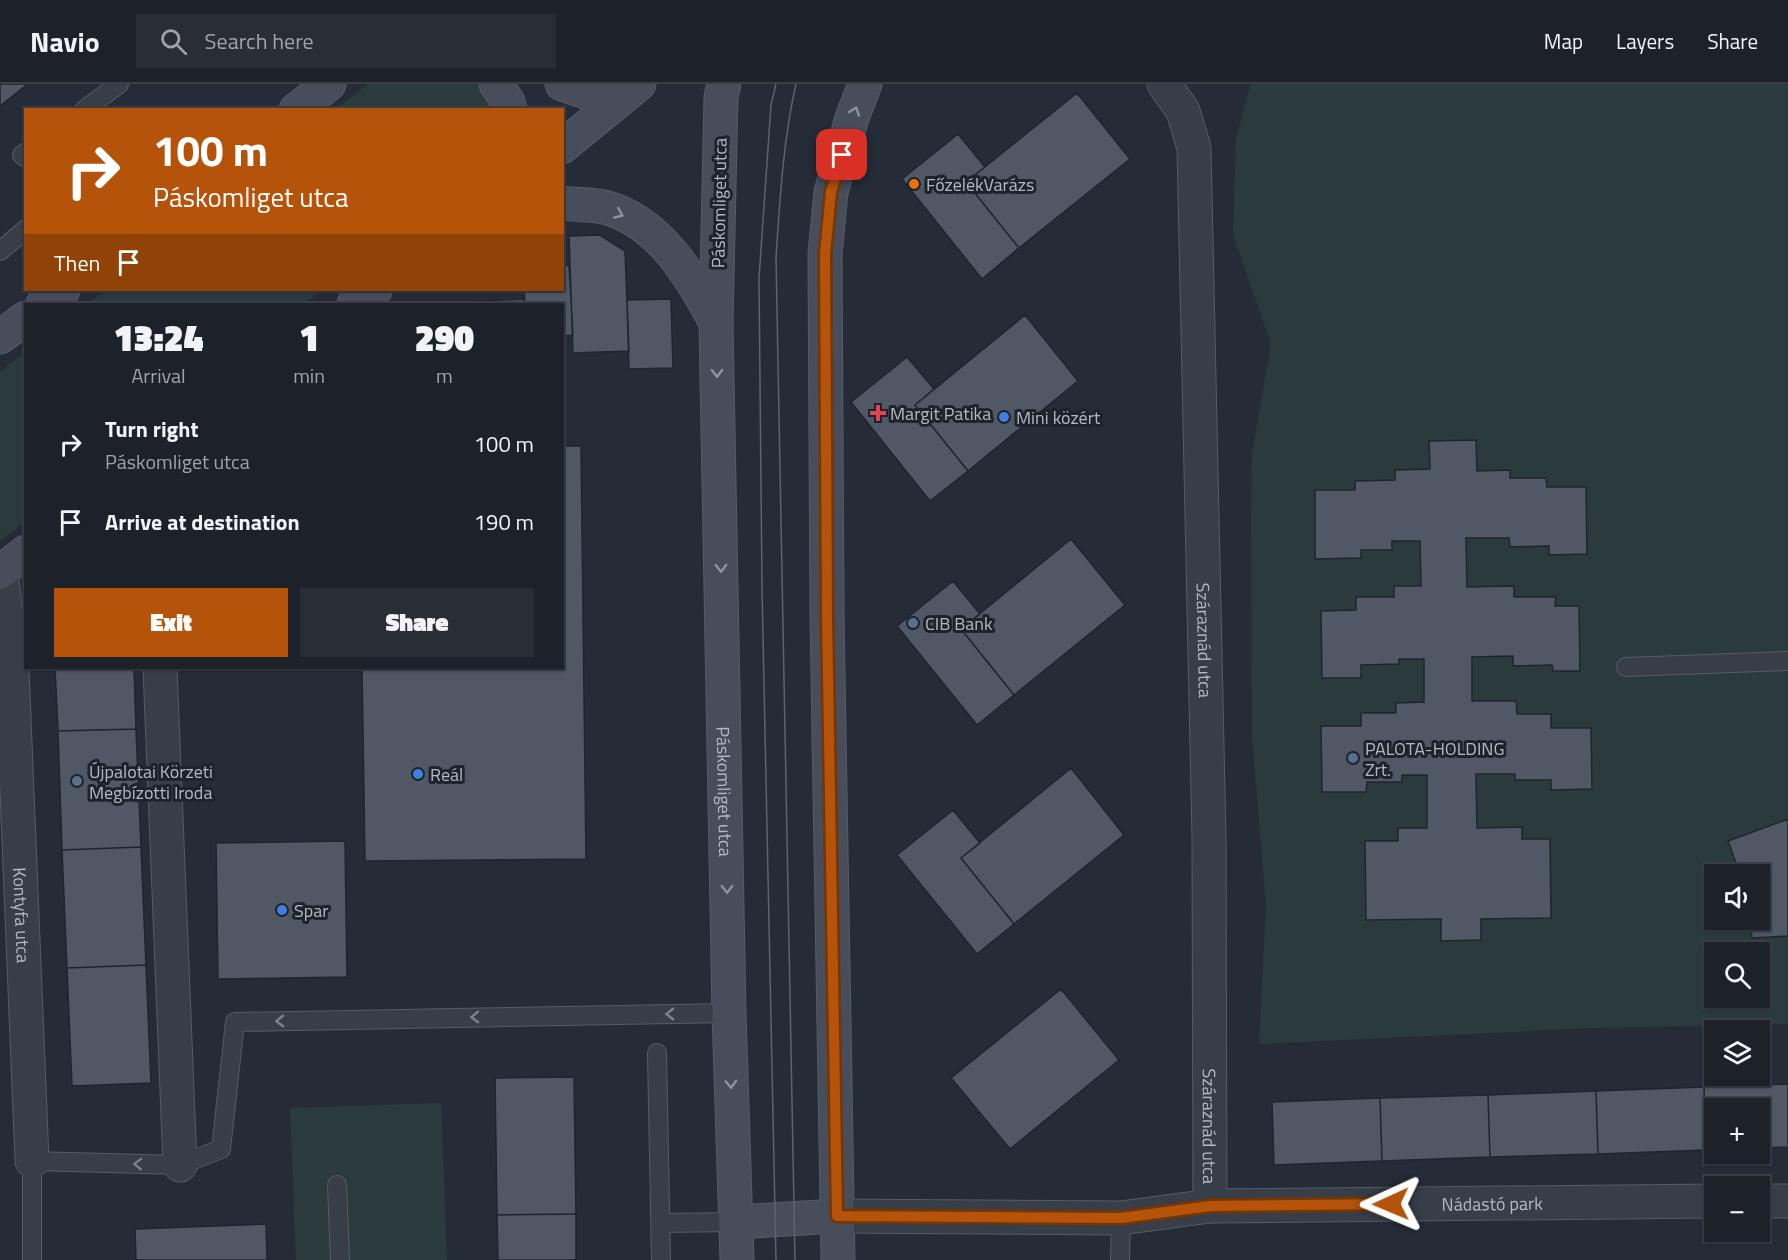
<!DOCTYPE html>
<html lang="en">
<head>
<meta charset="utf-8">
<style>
  body { margin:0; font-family:"Titillium Web",sans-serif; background:#292e36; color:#f1f3f6; height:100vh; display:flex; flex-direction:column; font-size:22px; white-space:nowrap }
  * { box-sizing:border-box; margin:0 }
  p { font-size:20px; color:#a0a3a8 }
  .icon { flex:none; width:33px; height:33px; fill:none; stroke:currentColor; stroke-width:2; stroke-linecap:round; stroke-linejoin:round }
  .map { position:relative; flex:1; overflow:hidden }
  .panel { position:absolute; left:24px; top:219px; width:540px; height:366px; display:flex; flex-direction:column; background:#1c212a; border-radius:0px; box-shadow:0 2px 4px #0004,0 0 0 2px #3a3e47 }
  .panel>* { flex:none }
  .hud { position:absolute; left:24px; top:24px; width:540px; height:183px; border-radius:0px; box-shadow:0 2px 4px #0004,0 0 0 2px #3a3e47; background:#b45309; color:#fff; overflow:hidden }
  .buttons { position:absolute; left:1704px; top:780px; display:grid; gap:12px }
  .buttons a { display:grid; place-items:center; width:66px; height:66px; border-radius:0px; background:#1c212a; box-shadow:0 2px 4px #0004,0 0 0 2px #3a3e47; font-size:30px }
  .pin { position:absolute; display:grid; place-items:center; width:51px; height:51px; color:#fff; margin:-26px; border-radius:12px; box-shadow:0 3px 9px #0006 }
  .me { position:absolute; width:66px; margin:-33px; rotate:269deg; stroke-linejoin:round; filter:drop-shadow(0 0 4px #0008) }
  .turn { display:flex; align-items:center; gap:21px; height:126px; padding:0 30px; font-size:27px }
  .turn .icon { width:78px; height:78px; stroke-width:2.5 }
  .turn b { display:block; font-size:42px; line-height:51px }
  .then { display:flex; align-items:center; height:57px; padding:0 30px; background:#0003; gap:12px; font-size:22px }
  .eta { display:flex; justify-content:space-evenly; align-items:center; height:102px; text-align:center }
  .eta b { font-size:36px; font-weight:800; line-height:42px }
  .action { display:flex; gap:12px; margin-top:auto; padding:12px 30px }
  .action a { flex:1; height:69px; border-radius:0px; background:#b45309; color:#fff; font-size:24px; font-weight:800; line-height:69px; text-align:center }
  .action a+a { background:#292e36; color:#f1f3f6 }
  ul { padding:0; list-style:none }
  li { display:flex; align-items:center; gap:18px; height:78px; padding:0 30px }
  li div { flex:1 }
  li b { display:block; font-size:22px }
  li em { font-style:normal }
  header { display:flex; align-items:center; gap:36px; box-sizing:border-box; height:84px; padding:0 30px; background:#1c212a; border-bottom:2px solid #3a3e47 }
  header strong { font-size:28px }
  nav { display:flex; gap:33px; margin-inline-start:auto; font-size:21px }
  .search { width:420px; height:54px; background:#292e36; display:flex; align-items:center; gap:15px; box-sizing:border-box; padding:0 21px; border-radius:0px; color:#a0a3a8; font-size:22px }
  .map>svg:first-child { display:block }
  .green { fill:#2b3b3d; fill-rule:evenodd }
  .building { fill:#505765; stroke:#1f252f; stroke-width:1.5 }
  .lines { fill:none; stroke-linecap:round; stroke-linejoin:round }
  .lane-casing { stroke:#565c66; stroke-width:20 }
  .street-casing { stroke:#565c66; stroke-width:35 }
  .secondary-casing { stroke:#565c66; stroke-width:35 }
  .lane { stroke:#383e48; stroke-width:18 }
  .street { stroke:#383e48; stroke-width:33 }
  .secondary { stroke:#474d5b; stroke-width:33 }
  .tram { stroke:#5d6471; stroke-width:1.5 }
  .oneway { stroke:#8d939f }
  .oneway2 { stroke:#7c828c }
  .route-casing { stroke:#753606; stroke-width:15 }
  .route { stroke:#b45309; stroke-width:10 }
  .food-dot { fill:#e8710a; stroke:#1d232d; stroke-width:2 }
  .health-dot { fill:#e0444e; stroke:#1d232d; stroke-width:2 }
  .shop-dot { fill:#3f7fe0; stroke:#1d232d; stroke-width:2 }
  .service-dot { fill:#5c6f8a; stroke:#1d232d; stroke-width:2 }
  .labels { text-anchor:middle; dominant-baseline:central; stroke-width:6; stroke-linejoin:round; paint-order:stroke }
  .poi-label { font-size:18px; fill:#b3b9c4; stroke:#1d232d; text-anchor:start }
  .street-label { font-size:18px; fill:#b3b9c4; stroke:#1d232d }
</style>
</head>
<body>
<header>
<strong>Navio</strong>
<div class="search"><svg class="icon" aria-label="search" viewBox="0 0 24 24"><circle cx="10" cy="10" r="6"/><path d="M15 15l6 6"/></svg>Search here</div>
<nav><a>Map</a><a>Layers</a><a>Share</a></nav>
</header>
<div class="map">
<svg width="1788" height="1176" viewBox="0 0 1788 1176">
  <rect width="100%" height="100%" fill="#252c38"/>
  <!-- green -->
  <path class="green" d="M 368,0 L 483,0 L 495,26 L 335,26 Z
    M 1251,0 L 1788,0 L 1788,940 L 1592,944 L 1259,960 L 1266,821 L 1252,652 L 1251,430 L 1252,369 L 1271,260 L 1233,150 L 1236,55 ZM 1714,790 L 1760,790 L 1760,836 L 1714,836 ZM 1714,868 L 1760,868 L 1760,914 L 1714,914 Z
    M 106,206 L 323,206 L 303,220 L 87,220 Z
    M 25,268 L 25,437 L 0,457 L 0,288 Z
    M 441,1019 L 447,1176 L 296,1176 L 290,1024 Z"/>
  <!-- building -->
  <path class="building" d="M 0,0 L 28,0 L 0,22 Z
    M 1077,9 L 1130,75 L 1019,164 L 966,98 Z
    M 958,50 L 985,83 L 966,98 L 1019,164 L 982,195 L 902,95 Z
    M 600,151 L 625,167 L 629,267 L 573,269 L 569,152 Z
    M 569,181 L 573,251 L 562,252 L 562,220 L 525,220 L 524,206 L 562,206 L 562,182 Z
    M 524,215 L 525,220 L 478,220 L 478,217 Z
    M 671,215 L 673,284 L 629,285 L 627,216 Z
    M 1025,231 L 1078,297 L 968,387 L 915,321 Z
    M 907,273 L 934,305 L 915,321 L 968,387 L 930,417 L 851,318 Z
    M 1476,356 L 1477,387 L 1510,386 L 1510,394 L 1546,394 L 1547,403 L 1586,403 L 1587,470 L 1549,471 L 1549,462 L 1510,463 L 1509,454 L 1466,454 L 1467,503 L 1514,502 L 1514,513 L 1556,513 L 1555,522 L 1579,522 L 1580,587 L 1553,587 L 1552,581 L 1513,582 L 1513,572 L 1472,573 L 1472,617 L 1516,617 L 1517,630 L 1551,630 L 1551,644 L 1591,644 L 1592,705 L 1551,706 L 1551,696 L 1515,696 L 1515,690 L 1476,690 L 1477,744 L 1522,743 L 1522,755 L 1550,755 L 1551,834 L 1481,835 L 1481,856 L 1441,857 L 1441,835 L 1366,836 L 1365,757 L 1398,757 L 1398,744 L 1427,744 L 1427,691 L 1402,691 L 1402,698 L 1367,698 L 1366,708 L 1322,708 L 1321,642 L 1361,642 L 1361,629 L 1396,629 L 1396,619 L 1424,618 L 1424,575 L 1399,575 L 1399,580 L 1361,581 L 1361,594 L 1322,594 L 1321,527 L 1356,526 L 1356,513 L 1394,513 L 1394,502 L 1421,502 L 1420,457 L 1392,457 L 1392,466 L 1361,466 L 1361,474 L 1315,475 L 1315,406 L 1355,406 L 1355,397 L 1395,396 L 1395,386 L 1430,385 L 1429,357 Z
    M 562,362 L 581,362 L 586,775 L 365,777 L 362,584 L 562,584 Z
    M 1071,455 L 1125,521 L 1014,611 L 961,545 Z
    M 953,497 L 980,530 L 961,545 L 1014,611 L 977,641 L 897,542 Z
    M 55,584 L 134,584 L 136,645 L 58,647 Z
    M 136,645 L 141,763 L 62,766 L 58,647 Z
    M 1071,684 L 1124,751 L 1014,840 L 961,774 Z
    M 953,726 L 980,759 L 961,774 L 1014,840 L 977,870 L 897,771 Z
    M 1788,735 L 1788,852 L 1752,854 L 1750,836 L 1760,836 L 1760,790 L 1740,790 L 1728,757 Z
    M 345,757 L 347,893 L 218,895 L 216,759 Z
    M 141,763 L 146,881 L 67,884 L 62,766 Z
    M 146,881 L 151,999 L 72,1002 L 67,884 Z
    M 1061,905 L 1119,976 L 1010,1065 L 951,994 Z
    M 574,993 L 576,1130 L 497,1131 L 495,994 Z
    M 1788,1000 L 1788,1063 L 1760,1064 L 1760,1024 L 1714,1024 L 1714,1066 L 1706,1066 L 1704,1003 Z
    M 1704,1003 L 1706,1066 L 1598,1070 L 1596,1007 Z
    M 1596,1007 L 1598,1070 L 1490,1073 L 1488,1011 Z
    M 1488,1011 L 1490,1073 L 1382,1077 L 1380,1014 Z
    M 1380,1014 L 1382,1077 L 1274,1081 L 1272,1018 Z
    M 576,1130 L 576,1176 L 498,1176 L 497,1131 Z
    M 266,1140 L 267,1176 L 136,1176 L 135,1145 Z"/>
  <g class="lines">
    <!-- lane casing -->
    <g class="lane-casing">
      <path id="lane" d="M 84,26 L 119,0
        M 26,68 L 22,71 L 26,74
        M 0,167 L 26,145
        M 1626,583 L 1788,577
        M 657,969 L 661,1176
        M 337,1101 L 340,1176
        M 660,1139 L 737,1138
        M 32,1176 L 32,1077 L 180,1081 L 221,1065 L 235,938 L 729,929
        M 1120,1176 L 1121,1134"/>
    </g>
    <!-- street casing -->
    <g class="street-casing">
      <g id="street">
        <path id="s1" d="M 1164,0 L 1183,27 L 1194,64 L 1209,754 L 1210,1122"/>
        <path id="s2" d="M 1,487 L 12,585 L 32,1077"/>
        <path d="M 160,584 L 180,1081"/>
        <path d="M 1760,1117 L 1788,1117"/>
        <path id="s3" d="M 837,1132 L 1121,1134 L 1210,1122 L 1714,1117"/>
      </g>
    </g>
    <!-- secondary casing -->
    <g class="secondary-casing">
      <g id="secondary">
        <path d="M 496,0 L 508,18 L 510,26"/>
        <path d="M 562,0 L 591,10 L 630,7"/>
        <path id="s4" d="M 724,0 L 721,13 L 716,239 L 729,929 L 737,1176"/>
        <path d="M 296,26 L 329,0"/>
        <path d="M 562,63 L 639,0"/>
        <path d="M 562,119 C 576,121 591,120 604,123 C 659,137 692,193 716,239"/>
        <path d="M 43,220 L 63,206"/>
        <path d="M 354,220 L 375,206"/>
        <path d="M 0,253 L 26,234"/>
        <path d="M 0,488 L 26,468"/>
        <path d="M 737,1138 L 837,1132"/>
        <path d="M 838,1176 L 827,531 L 825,170 L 831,108 L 852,34 L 865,0"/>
      </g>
    </g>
    <!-- lane -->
    <use href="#lane" class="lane"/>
    <!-- street -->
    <use href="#street" class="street"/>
    <!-- secondary -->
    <use href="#secondary" class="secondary"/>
    <!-- tram -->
    <path class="tram" d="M 776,1176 L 762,504 L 759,194 L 771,21 L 776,0
      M 795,1176 L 776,173 C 780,115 783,57 796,0"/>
  </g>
  <!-- one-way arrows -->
  <defs><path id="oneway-chevron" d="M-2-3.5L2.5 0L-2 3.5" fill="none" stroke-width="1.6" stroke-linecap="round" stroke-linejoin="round" transform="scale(1.5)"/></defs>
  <g class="oneway">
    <use href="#oneway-chevron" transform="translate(855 27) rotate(-70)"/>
    <use href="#oneway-chevron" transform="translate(619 130) rotate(23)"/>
    <use href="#oneway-chevron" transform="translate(717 289) rotate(89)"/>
    <use href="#oneway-chevron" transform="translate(721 484) rotate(89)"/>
    <use href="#oneway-chevron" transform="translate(727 805) rotate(89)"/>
    <use href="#oneway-chevron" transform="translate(731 1000) rotate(88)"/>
  </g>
  <g class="oneway2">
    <use href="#oneway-chevron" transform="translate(670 930) rotate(179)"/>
    <use href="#oneway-chevron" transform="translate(475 933) rotate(179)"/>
    <use href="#oneway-chevron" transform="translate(280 937) rotate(179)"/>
    <use href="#oneway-chevron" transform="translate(138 1080) rotate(-178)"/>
  </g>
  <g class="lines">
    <!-- route casing -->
    <g class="route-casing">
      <path id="route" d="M 842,71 L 831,108 L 825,170 L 827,531 L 837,1132 L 1121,1134 L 1210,1122 L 1391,1120"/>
    </g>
    <!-- route -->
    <use href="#route" class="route"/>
  </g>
  <!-- markers -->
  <circle class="food-dot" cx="914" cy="100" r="6"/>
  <path class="health-dot" d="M875 320h6v6h6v6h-6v6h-6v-6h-6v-6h6z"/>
  <g class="shop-dot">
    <circle cx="1004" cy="333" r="6"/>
    <circle cx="418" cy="690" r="6"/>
    <circle cx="282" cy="826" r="6"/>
  </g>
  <g class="service-dot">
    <circle cx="913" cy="539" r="6"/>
    <circle cx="1353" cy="674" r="6"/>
    <circle cx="77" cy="697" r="6"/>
  </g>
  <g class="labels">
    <!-- poi labels -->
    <g class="poi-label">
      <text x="926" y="100">FőzelékVarázs</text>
      <text x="890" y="329">Margit Patika</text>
      <text x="1016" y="333">Mini közért</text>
      <text x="925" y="539">CIB Bank</text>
      <text x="1365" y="664">PALOTA-HOLDING<tspan x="1365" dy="21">Zrt.</tspan></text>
      <text x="89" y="687">Újpalotai Körzeti<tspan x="89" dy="21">Megbízotti Iroda</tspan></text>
      <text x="430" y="690">Reál</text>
      <text x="294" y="826">Spar</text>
    </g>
    <!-- street labels -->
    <g class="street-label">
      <text transform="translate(719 119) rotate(-89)">Páskomliget utca</text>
      <text stroke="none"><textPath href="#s1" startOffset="564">Száraznád utca</textPath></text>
      <text stroke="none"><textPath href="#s4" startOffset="708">Páskomliget utca</textPath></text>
      <text stroke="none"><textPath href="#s2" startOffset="345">Kontyfa utca</textPath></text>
      <text stroke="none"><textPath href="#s1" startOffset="1050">Száraznád utca</textPath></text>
      <text stroke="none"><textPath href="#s3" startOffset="656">Nádastó park</textPath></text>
    </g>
  </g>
</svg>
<div class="buttons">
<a><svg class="icon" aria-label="sound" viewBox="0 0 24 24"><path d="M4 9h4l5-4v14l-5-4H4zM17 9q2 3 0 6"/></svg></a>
<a><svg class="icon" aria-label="search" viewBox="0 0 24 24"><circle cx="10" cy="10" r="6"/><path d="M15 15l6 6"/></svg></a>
<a><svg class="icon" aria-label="layers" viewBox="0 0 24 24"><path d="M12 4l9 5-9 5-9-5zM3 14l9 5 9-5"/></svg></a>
<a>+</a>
<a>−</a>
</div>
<div class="pin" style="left:842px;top:71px;background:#d93025"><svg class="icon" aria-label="arrive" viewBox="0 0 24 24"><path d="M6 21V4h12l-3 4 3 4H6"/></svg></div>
<svg class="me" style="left:1391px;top:1120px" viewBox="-20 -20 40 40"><path d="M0-17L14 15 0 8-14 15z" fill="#b45309" stroke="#fff" stroke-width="4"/></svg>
<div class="hud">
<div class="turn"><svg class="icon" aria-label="right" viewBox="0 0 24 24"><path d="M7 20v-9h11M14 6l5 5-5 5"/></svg><div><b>100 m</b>Páskomliget utca</div></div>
<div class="then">Then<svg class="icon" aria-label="arrive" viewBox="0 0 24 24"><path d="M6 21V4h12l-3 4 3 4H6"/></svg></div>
</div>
<section class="panel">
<div class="eta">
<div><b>13:24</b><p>Arrival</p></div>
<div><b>1</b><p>min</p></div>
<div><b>290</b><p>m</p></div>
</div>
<ul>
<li><svg class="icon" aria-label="right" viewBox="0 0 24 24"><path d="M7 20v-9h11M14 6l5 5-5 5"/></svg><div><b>Turn right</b><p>Páskomliget utca</p></div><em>100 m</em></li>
<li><svg class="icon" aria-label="arrive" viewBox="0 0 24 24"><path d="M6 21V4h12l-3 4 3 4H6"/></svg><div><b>Arrive at destination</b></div><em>190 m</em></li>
</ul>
<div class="action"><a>Exit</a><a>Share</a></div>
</section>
</div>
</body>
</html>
